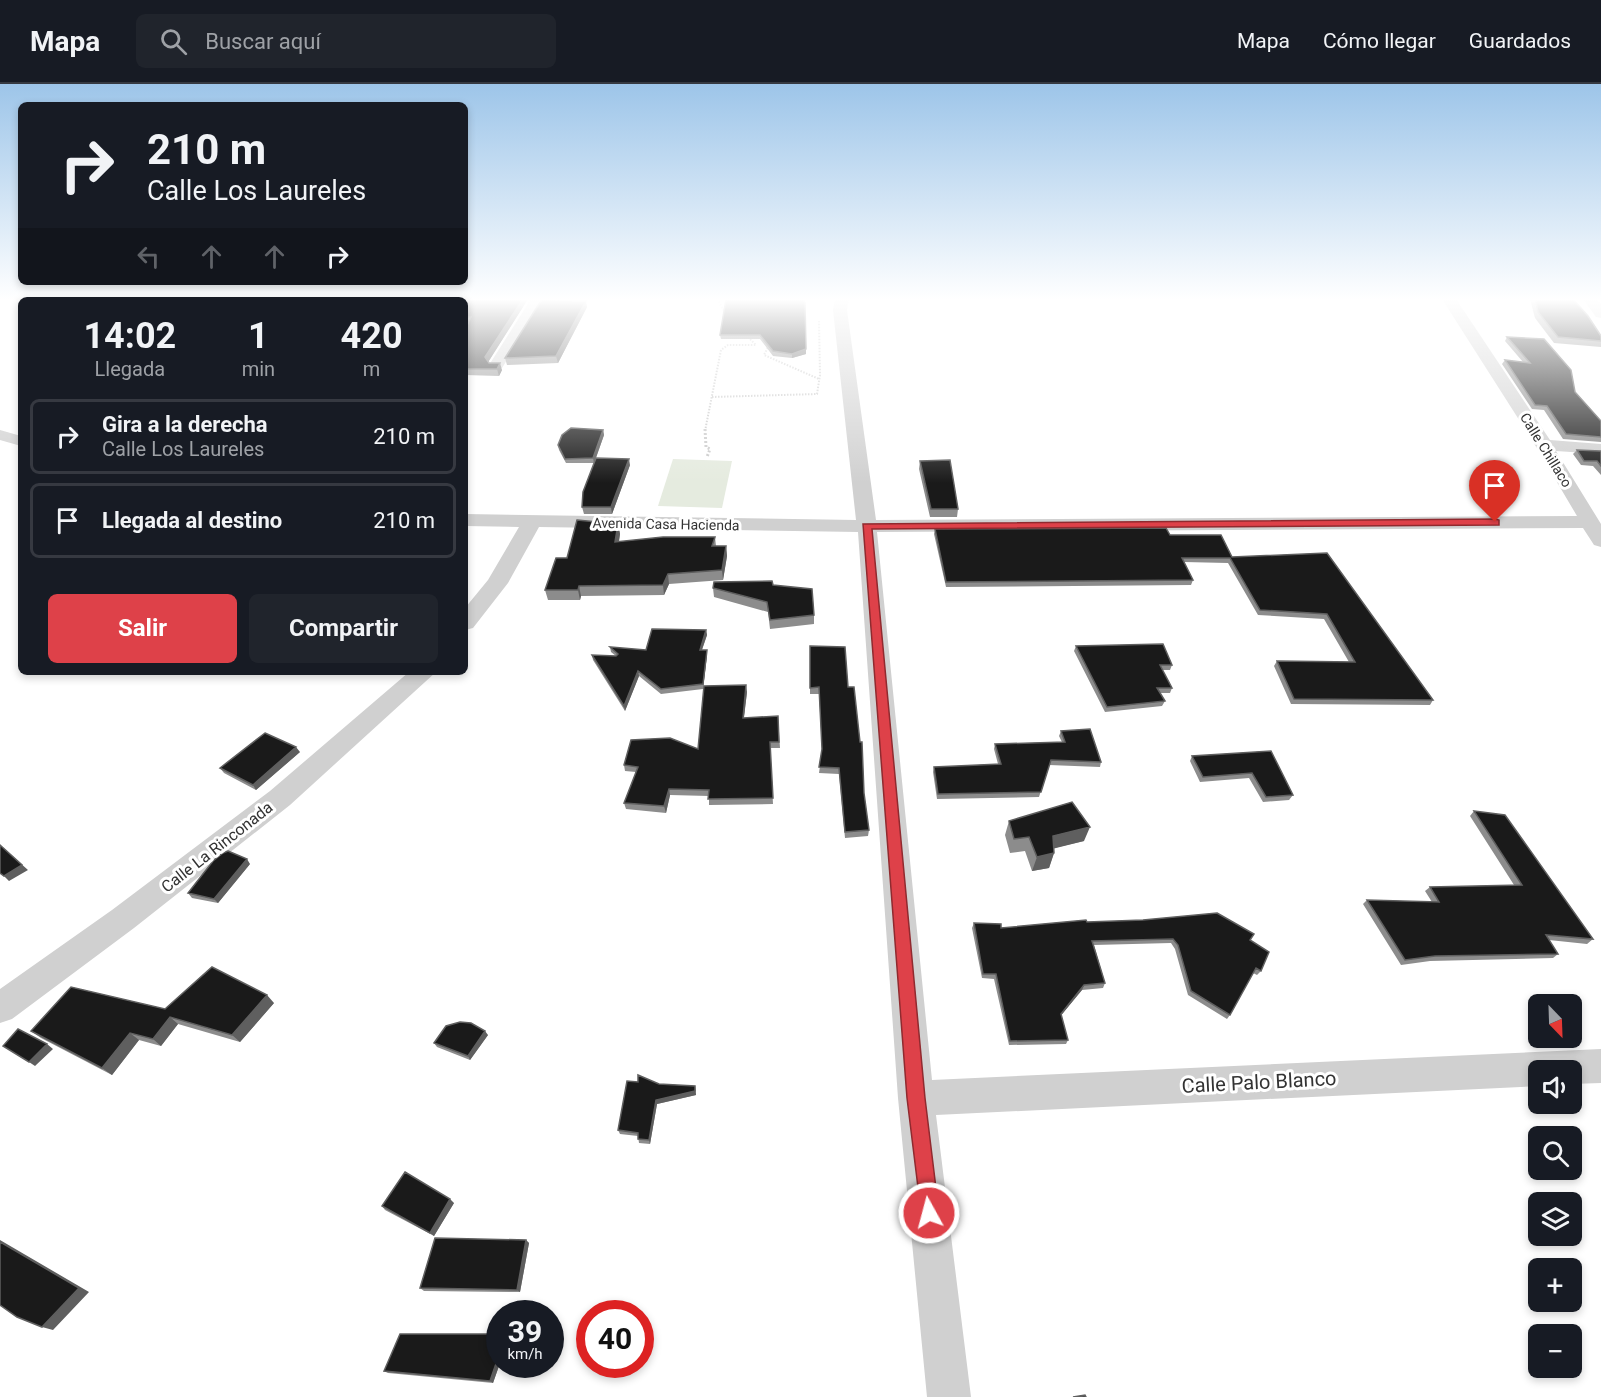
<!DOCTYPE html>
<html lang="es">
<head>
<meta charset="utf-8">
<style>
  body { margin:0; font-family:Roboto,sans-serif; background:#20242c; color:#f1f3f6; height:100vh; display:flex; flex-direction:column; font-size:22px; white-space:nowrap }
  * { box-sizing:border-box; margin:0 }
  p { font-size:20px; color:#9ea1a6 }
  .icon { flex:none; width:33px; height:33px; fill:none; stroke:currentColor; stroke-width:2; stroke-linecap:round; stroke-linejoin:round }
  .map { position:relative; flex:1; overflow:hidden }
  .side { position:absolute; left:18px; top:213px; width:450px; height:378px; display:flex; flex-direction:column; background:#171b24; border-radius:9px; box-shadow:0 3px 9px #0003 }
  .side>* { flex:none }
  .guide { position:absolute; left:18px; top:18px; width:450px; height:183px; border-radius:9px; box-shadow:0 3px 9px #0003; background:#171b24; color:#f1f3f6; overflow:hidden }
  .needle { width:39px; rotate:157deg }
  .buttons { position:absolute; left:1528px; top:910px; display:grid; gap:12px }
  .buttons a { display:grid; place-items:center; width:54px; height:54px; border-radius:9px; background:#171b24; box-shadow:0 3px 9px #0003; font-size:30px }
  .speed { position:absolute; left:486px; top:1216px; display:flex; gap:12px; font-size:30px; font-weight:700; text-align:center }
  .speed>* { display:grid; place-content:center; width:78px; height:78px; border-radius:50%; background:#171b24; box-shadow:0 3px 9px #0003; line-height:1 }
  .speed small { font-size:15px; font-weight:400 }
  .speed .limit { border:9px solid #d22; background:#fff; color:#111 }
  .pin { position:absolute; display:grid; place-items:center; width:51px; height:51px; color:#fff; margin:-62px -26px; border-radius:50% 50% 50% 0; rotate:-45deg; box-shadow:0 0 6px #0007 }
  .pin .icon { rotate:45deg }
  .me { position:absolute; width:66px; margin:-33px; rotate:353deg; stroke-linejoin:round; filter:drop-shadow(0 0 4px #0008) }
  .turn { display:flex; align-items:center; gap:21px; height:126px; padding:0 30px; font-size:27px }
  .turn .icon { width:78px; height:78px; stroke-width:2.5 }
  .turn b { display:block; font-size:42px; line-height:51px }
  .lanes { display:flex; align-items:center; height:57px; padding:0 30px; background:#0003; justify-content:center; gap:30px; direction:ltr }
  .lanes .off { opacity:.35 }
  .eta { display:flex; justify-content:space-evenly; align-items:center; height:102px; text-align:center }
  .eta b { font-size:36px; font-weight:700; line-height:42px }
  .cta { display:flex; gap:12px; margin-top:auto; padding:12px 30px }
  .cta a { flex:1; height:69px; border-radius:9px; background:#de4149; color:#fff; font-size:24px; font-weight:700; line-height:69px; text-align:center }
  .cta a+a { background:#20242c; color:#f1f3f6 }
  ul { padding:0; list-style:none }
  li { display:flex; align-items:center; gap:18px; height:75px; margin:0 12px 9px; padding:0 18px; border:3px solid #363941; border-radius:9px }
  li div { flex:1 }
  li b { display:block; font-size:22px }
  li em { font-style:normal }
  header { display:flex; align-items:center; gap:36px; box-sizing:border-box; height:84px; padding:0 30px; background:#171b24; border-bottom:2px solid #363941 }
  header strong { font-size:28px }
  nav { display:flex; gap:33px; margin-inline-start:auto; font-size:21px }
  .search { width:420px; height:54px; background:#20242c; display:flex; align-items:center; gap:15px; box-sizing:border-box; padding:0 21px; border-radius:9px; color:#9ea1a6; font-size:22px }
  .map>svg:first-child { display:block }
  .green { fill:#e5ebdf }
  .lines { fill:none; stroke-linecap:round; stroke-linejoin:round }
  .path-far1 { stroke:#cacaca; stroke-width:2; stroke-dasharray:1.5 1.5; stroke-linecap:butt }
  .path { stroke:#cacaca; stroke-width:3; stroke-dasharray:2 2; stroke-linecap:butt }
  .minor { fill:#d0d0d0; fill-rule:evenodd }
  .wall { fill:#8c8c8c }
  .shaded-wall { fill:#5f5f5f }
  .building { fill:#1a1a1a; stroke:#5f5f5f; stroke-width:1.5 }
  .route { fill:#de4149; stroke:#902a2f; stroke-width:1.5 }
  .labels { text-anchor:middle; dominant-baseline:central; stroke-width:6; stroke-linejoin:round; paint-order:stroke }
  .far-street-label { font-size:14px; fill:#333; stroke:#fff }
  .street-label { font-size:16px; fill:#333; stroke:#fff }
  .near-street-label { font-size:20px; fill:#333; stroke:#fff }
</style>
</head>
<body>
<header>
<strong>Mapa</strong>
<div class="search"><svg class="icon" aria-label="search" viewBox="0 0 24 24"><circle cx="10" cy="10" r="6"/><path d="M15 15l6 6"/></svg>Buscar aquí</div>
<nav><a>Mapa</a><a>Cómo llegar</a><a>Guardados</a></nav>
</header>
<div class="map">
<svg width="1601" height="1313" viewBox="0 0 1601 1313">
  <rect width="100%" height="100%" fill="#fff"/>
  <!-- green -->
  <path class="green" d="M 673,375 L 732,377 L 722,424 L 658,422 Z"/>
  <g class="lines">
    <!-- path-far1 -->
    <path class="path-far1" d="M 717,215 L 726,230
      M 769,261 L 764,271 L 819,295
      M 712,313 L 817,310 L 820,291 L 819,237
      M 705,347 L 721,266 L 728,261 L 756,261 L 748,253"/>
    <!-- path -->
    <path class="path" d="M 705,345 L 706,363 L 710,365 L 707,373"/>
    <!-- minor -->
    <path class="minor" d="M 183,215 L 197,215 L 197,216 L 183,216 Z
      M 531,215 L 545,215 L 502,284 L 492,284 L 489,281 Z
      M 835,215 L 849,215 L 847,226 L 876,436 L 1577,432 L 1535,361 L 1442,215 L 1456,215 L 1550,356 L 1601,360 L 1601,370 L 1556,367 L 1601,440 L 1601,463 L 1594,461 L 1583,444 L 877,448 L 932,996 L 1601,965 L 1601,999 L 1572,1000 L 1572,987 L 1539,987 L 1539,1002 L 936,1031 L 971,1313 L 927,1313 L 898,1014 L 858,448 L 539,443 L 508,499 L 473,544 L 465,546 L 465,524 L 488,496 L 519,443 L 465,442 L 465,430 L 856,436 L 833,226 Z
      M 1583,215 L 1597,215 L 1601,220 L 1601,234 L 1596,233 Z
      M 0,346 L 21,352 L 21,362 L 0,356 Z
      M 409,588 L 436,588 L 290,721 L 134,844 L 12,935 L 0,939 L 0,905 L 112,826 L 270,707 Z"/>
  </g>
  <!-- wall -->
  <path class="wall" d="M 528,215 L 488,278 L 502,286 L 499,292 L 465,291 L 465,246 L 468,239 L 465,239 L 465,216 Z
    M 542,215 L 554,215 L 554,216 L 587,223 L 558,279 L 507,281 L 505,274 Z
    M 726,215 L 806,270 L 792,274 L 773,272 L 760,255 L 721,255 L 720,251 Z
    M 1530,215 L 1573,215 L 1601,252 L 1601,263 L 1554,259 L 1535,234 Z
    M 1507,253 L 1575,308 L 1601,337 L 1601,358 L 1563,355 L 1544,326 L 1532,325 L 1502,280 L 1505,276 L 1523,278 L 1505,257 Z
    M 603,346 L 604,351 L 596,374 L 630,381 L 612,430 L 584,430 L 582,423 L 594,379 L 566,379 L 559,366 L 558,361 Z
    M 1577,366 L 1601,367 L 1601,391 L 1593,382 L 1581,381 L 1573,370 Z
    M 920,377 L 958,425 L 957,433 L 930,433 L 919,385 Z
    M 618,440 L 620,450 L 619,458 L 715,453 L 716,462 L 726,462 L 727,472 L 723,496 L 669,500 L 664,511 L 581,512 L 580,516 L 548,516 L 545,506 L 567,474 Z
    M 935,445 L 1170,451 L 1232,473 L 1327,469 L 1433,616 L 1430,621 L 1291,620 L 1274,582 L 1277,577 L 1349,578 L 1324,535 L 1258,531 L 1228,479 L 1184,478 L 1193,496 L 1191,501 L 946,503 L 934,450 Z
    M 773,501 L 814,531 L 814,540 L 770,545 L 768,528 L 714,513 L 713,504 Z
    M 706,546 L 707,551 L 702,566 L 707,571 L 703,605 L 661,610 L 639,592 L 625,627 L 593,576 L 592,571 L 616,572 L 611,568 L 610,563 L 646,566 Z
    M 810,562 L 848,603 L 869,746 L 868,752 L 845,754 L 839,690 L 819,689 L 822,667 L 819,610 L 810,610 Z
    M 1076,562 L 1172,581 L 1170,586 L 1162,586 L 1172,604 L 1170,609 L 1160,609 L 1165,617 L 1162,622 L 1105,628 L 1074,567 Z
    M 747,608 L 744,634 L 778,632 L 780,664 L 770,664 L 773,720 L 709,721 L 709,712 L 670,711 L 666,729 L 626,725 L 624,719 L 636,688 L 625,687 L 624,681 L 698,665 Z
    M 1061,647 L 1101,678 L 1100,683 L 1049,681 L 1039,713 L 937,715 L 933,688 L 934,683 L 998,680 L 994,665 L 995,660 L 1062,658 L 1059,652 Z
    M 1271,667 L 1293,711 L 1289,716 L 1263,718 L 1249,694 L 1200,698 L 1190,677 L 1192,672 Z
    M 300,668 L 256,706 L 224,689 L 220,684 Z
    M 1474,727 L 1593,855 L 1587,860 L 1549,856 L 1558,870 L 1553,874 L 1430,877 L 1401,881 L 1363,820 L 1367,816 L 1432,818 L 1425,807 L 1430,803 L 1514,801 L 1470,732 Z
    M 1009,737 L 1084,757 L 1054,764 L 1054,769 L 1049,784 L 1032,787 L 1025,767 L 1010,769 L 1005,751 Z
    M 250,780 L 218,819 L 192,814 L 188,809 Z
    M 1087,838 L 1250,856 L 1261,887 L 1257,891 L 1253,889 L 1230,931 L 1227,935 L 1188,911 L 1175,865 L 1171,859 L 1094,861 L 1105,899 L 1103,904 L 1082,906 L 1061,931 L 1068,956 L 1066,960 L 1009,961 L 994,895 L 982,894 L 972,844 L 974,839 L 1001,844 Z
    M 274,919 L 240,958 L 178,940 L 161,962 L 139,956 L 112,991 L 41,954 L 31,947 L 165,925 Z
    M 488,951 L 470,976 L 437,963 L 434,959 Z
    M 659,1000 L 695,1002 L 696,1011 L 657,1020 L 650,1060 L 639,1059 L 638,1052 L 620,1050 L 618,1046 Z
    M 454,1119 L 434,1152 L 385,1126 L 382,1122 Z
    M 526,1156 L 529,1159 L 520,1208 L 424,1207 L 420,1204 Z
    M 500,1250 L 500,1279 L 493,1299 L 388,1289 L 384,1287 Z"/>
  <!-- shaded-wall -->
  <path class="shaded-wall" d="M 523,215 L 528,215 L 487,280 L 485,273 Z
    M 586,217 L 587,223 L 558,279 L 556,272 Z
    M 806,265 L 806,270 L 792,274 L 792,270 Z
    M 500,279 L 502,286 L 499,292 L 497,285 Z
    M 603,346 L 604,351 L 594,379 L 593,374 Z
    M 629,375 L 630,381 L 612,430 L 611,423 Z
    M 618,440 L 620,450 L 617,468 L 615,458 Z
    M 726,462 L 727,472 L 723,496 L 722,486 Z
    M 668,490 L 669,500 L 664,511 L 663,501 Z
    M 579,502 L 581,512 L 580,516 L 578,506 Z
    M 706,546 L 707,551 L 700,571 L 700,566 Z
    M 707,566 L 707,571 L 703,605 L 703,600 Z
    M 638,587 L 639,592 L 625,627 L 624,622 Z
    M 746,601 L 747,608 L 743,640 L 743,634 Z
    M 296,663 L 300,668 L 256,706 L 253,701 Z
    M 669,705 L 670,711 L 666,729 L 664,722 Z
    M 1090,743 L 1084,757 L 1048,766 L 1053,752 Z
    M 0,761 L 28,786 L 9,797 L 4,792 Z
    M 1054,769 L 1049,784 L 1032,787 L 1037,773 Z
    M 247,775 L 250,780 L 218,819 L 214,815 Z
    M 1084,901 L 1082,906 L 1059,934 L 1061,930 Z
    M 267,911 L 274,919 L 240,958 L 232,951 Z
    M 170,933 L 178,940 L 161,962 L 153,955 Z
    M 485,947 L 488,951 L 470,976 L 468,972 Z
    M 130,949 L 139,956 L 112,991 L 102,984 Z
    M 47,960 L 53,965 L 35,982 L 29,978 Z
    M 695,1002 L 696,1011 L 657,1020 L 650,1060 L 649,1056 L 656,1016 Z
    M 450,1115 L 454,1119 L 434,1152 L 430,1149 Z
    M 0,1156 L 89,1208 L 53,1246 L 42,1243 L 0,1158 Z
    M 526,1156 L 529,1159 L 520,1208 L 517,1206 Z
    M 500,1268 L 500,1279 L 493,1299 L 490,1297 Z"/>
  <!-- building -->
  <path class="building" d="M 457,215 L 523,215 L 485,273 L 489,279 L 500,279 L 497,285 L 465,285 L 465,246 L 471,233 L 465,233 L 465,230 L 468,224 L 465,224 L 465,216 L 457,216 Z
    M 542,215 L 586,217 L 556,272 L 505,274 Z
    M 726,215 L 803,215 L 805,219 L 806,265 L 792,270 L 773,267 L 760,251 L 720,251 Z
    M 1535,215 L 1573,215 L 1588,232 L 1601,252 L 1601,257 L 1558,253 L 1538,228 Z
    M 1507,253 L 1544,255 L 1571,286 L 1575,308 L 1601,337 L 1601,353 L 1566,350 L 1547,322 L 1535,321 L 1505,276 L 1530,279 Z
    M 571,344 L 603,346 L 593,374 L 565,375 L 558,361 L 562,351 Z
    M 1577,366 L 1601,367 L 1601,382 L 1597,377 L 1584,377 Z
    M 596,374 L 629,375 L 611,423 L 582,423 L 583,408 Z
    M 950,376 L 958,425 L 931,425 L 920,377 Z
    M 577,436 L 618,440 L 615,458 L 663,453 L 715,453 L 712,462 L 726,462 L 722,486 L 668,490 L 663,501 L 579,502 L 578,506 L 545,506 L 556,474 L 567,474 Z
    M 1166,444 L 1170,451 L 1221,451 L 1232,473 L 1327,469 L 1433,616 L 1294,615 L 1277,577 L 1355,578 L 1327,530 L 1260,526 L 1230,474 L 1182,474 L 1193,496 L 946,498 L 935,445 Z
    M 772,497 L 773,501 L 812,505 L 814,531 L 770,536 L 767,518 L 713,504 L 714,498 Z
    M 652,545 L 706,546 L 700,566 L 707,566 L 703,600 L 661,605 L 638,587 L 624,622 L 592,571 L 616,572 L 618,570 L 610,563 L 646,566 Z
    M 1163,560 L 1172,581 L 1160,581 L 1172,604 L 1157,604 L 1165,617 L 1107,623 L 1076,562 Z
    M 810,562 L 845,563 L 848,603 L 854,603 L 860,658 L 862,658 L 864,709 L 869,746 L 845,748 L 839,684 L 819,683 L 822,665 L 819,603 L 810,604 Z
    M 746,601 L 743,634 L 778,632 L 779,658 L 770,658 L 773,714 L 708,715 L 709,706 L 669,705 L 664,722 L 624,719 L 638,683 L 624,681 L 631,656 L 670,654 L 698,665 L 704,602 Z
    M 1090,645 L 1101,678 L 1051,676 L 1041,708 L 938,710 L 934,683 L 1001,680 L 995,660 L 1065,658 L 1061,647 Z
    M 265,649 L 296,663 L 253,701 L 220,684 Z
    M 1271,667 L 1293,711 L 1266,713 L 1252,689 L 1203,693 L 1192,672 Z
    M 1072,718 L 1090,743 L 1053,752 L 1054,769 L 1037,773 L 1029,753 L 1014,755 L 1009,737 Z
    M 1474,727 L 1505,731 L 1593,855 L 1546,851 L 1558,870 L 1435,872 L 1405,876 L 1367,816 L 1439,818 L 1430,803 L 1522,801 Z
    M 0,761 L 22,781 L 4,792 L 0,789 Z
    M 228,767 L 247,775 L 214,815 L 188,809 L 213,777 L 223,769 Z
    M 1217,829 L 1254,850 L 1250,856 L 1269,868 L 1261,887 L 1256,884 L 1230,931 L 1191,907 L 1178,861 L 1173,855 L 1092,857 L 1105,899 L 1084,901 L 1061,930 L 1068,956 L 1010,957 L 996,890 L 983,890 L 974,839 L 1001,840 L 1001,844 L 1086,836 L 1087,838 L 1143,836 Z
    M 212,883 L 267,911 L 232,951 L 170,933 L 153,955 L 130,949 L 102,984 L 31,947 L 71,903 L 165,925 Z
    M 460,938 L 471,939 L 485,947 L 468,972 L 434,959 L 446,942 Z
    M 18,945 L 47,960 L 29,978 L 3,962 Z
    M 638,991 L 659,1000 L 695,1002 L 695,1007 L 656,1016 L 649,1056 L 638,1055 L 638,1049 L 618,1046 L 627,997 L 638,998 Z
    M 405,1088 L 450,1115 L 430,1149 L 382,1122 Z
    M 435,1154 L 526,1156 L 517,1206 L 420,1204 Z
    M 0,1158 L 79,1204 L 42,1243 L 17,1233 L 0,1221 Z
    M 400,1250 L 500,1250 L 500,1268 L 490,1297 L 384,1287 Z
    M 1085,1311 L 1086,1313 L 1073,1313 Z"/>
  <!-- sky -->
  <linearGradient id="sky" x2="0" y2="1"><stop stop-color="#9dc5e9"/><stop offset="0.54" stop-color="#fff"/><stop offset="1" stop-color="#fff" stop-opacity="0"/></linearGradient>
  <rect width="1601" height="399" fill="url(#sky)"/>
  <!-- route -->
  <path class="route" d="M 1495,435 L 1499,436 L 1499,441 L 872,445 L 925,1014 L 939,1129 L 936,1136 L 929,1139 L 922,1136 L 907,1014 L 863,440 Z"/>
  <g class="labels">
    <!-- far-street labels -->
    <g class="far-street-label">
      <text transform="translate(1546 366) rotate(58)">Calle Chillaco</text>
      <text transform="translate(666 440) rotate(1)">Avenida Casa Hacienda</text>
    </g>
    <!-- street labels -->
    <g class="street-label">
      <text transform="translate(217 763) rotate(-38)">Calle La Rinconada</text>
    </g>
    <!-- near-street labels -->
    <g class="near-street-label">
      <text transform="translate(1259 998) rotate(-3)">Calle Palo Blanco</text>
    </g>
  </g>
</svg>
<div class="buttons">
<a><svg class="needle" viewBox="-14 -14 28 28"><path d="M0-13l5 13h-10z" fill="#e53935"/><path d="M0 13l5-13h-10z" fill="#9ea1a6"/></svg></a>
<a><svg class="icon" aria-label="sound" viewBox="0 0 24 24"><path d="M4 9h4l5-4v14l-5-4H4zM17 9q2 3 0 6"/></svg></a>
<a><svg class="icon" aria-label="search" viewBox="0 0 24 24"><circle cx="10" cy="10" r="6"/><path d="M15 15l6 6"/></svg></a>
<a><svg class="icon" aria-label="layers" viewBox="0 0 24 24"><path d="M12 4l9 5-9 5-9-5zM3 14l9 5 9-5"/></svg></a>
<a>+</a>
<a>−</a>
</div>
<div class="speed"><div>39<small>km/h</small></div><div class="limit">40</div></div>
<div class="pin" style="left:1495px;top:438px;background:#d93025"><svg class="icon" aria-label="arrive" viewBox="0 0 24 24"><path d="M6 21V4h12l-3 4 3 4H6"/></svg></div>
<svg class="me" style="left:929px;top:1129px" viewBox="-20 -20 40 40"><circle r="17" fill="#de4149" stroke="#fff" stroke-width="3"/><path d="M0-11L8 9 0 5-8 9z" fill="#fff"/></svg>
<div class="guide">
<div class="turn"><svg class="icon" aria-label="right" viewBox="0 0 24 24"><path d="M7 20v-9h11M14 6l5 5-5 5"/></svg><div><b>210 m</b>Calle Los Laureles</div></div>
<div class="lanes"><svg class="icon off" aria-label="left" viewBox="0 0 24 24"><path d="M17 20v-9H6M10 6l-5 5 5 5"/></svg><svg class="icon off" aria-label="ahead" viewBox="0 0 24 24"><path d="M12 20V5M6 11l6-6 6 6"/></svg><svg class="icon off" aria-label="ahead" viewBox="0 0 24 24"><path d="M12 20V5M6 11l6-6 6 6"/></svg><svg class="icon" aria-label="right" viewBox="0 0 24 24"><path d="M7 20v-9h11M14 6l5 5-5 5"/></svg></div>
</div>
<section class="side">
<div class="eta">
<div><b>14:02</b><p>Llegada</p></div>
<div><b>1</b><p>min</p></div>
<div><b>420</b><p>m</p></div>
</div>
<ul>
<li><svg class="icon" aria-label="right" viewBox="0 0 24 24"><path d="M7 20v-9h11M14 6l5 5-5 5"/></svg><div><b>Gira a la derecha</b><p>Calle Los Laureles</p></div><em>210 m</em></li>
<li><svg class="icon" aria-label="arrive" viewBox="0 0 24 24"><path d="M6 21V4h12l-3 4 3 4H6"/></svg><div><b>Llegada al destino</b></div><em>210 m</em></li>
</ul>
<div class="cta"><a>Salir</a><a>Compartir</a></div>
</section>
</div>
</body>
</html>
